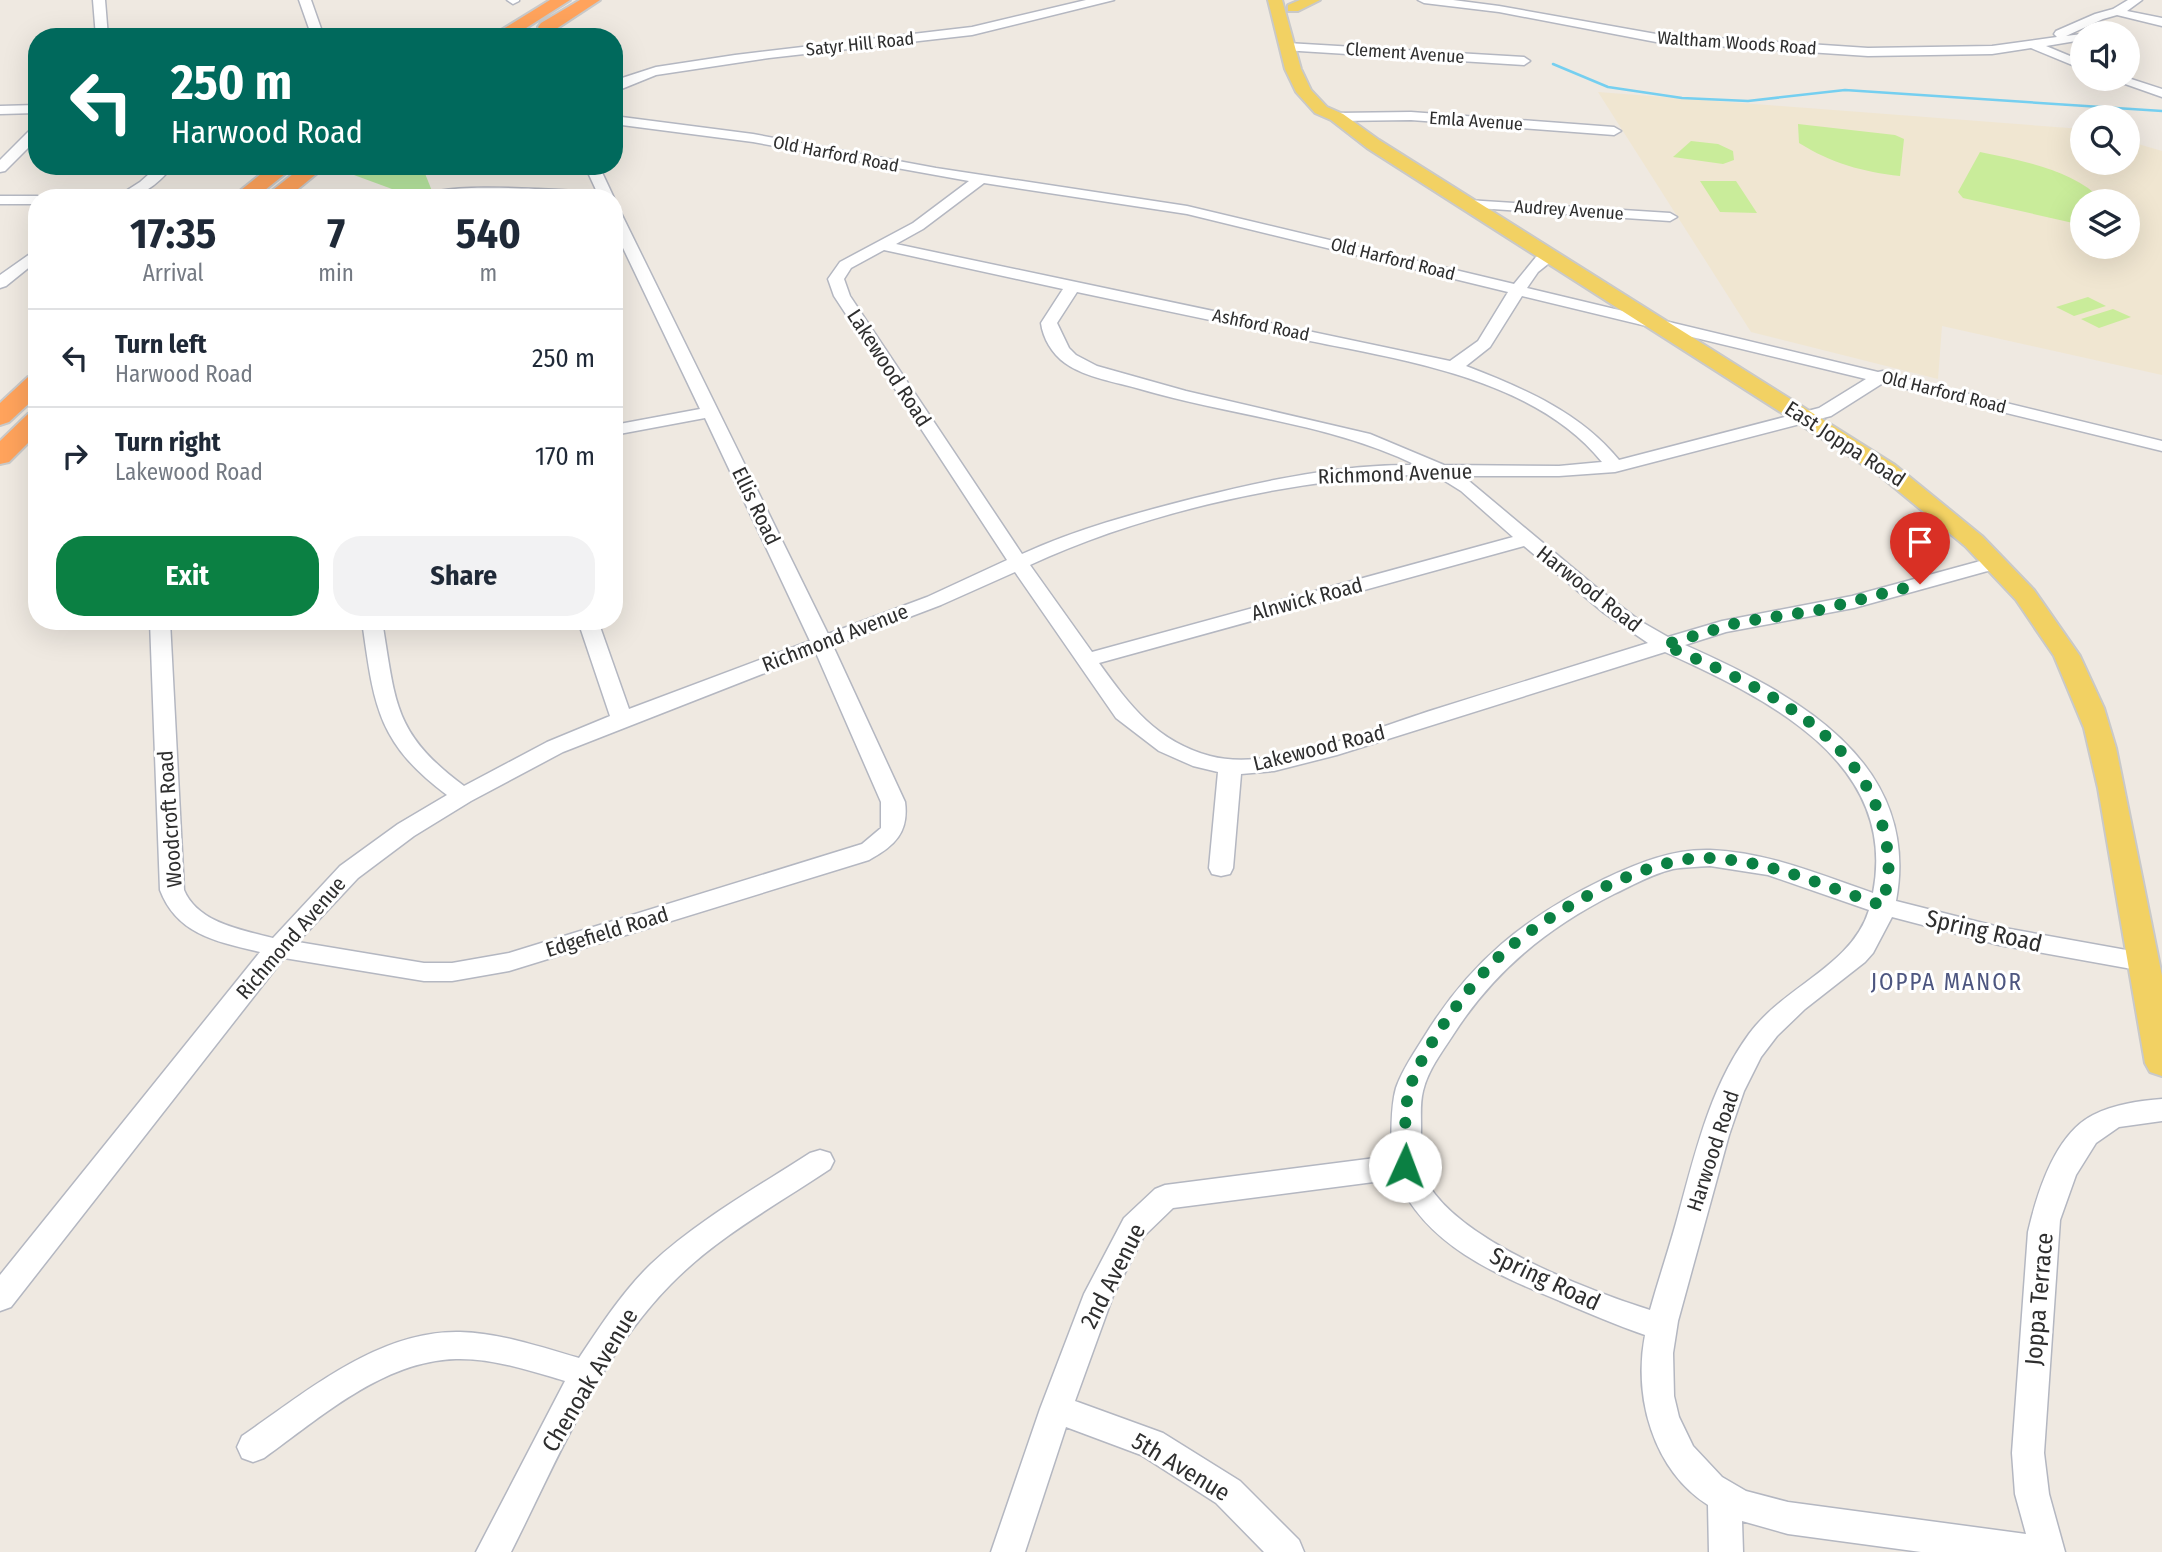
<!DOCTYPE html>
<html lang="en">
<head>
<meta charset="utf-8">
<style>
  body { margin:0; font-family:"Fira Sans Condensed",sans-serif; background:#f2f2f3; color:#1f2937; height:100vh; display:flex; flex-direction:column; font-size:26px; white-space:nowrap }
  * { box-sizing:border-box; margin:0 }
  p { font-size:23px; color:#747a83 }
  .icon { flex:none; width:38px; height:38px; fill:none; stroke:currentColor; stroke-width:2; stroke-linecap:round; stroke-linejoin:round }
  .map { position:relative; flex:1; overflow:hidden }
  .panel { position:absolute; left:28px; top:189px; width:595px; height:441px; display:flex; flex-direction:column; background:#fff; border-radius:28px; box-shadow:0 7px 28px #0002 }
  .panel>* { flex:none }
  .top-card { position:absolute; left:28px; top:28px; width:595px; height:147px; border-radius:28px; box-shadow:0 7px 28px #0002; background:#00695c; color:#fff; overflow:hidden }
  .controls { position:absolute; left:2070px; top:21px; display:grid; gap:14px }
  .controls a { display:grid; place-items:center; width:70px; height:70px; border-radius:50%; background:#fff; box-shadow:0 7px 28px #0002; font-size:35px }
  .pin { position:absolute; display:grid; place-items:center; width:60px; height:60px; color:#fff; margin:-72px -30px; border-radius:50% 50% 50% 0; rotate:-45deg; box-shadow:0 0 7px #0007 }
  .pin .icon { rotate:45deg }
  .me { position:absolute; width:77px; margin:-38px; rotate:2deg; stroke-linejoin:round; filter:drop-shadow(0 0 5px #0008) }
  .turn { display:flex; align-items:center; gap:24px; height:147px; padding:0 28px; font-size:32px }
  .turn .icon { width:91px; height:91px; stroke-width:2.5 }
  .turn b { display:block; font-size:49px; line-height:60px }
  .eta { display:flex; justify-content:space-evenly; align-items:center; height:119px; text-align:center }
  .eta b { font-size:42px; font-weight:700; line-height:49px }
  .action { display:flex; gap:14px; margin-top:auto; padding:14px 28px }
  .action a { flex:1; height:80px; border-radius:28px; background:#0b8043; color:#fff; font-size:28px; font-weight:700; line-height:80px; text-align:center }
  .action a+a { background:#f2f2f3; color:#1f2937 }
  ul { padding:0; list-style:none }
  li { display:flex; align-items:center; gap:21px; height:98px; padding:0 28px; border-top:2px solid #e0e1e3 }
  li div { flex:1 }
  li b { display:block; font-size:26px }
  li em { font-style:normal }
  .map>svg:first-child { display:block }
  .education { fill:#f0e6d1; fill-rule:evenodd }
  .green { fill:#b6e59e }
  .pitch { fill:#c9ec9a }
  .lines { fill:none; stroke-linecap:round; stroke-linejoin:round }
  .stream { stroke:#75cff0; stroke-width:2.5 }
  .minor-casing { stroke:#b4b7c1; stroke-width:3 }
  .major-casing { stroke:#c9c9c9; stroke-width:4 }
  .highway-casing { stroke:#c9c9c9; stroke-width:4 }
  .minor { fill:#fff; fill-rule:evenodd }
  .major { fill:#f2d163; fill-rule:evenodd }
  .highway { fill:#ffa35c; fill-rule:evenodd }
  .route { stroke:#0b8043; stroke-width:12; stroke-dasharray:0 21.6 }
  .labels { text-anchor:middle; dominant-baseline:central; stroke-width:6; stroke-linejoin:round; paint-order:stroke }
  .far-street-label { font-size:18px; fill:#2e2e2e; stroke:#fff }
  .street-label { font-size:21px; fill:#2e2e2e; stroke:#fff }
  .neighbourhood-label { font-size:23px; letter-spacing:2px; fill:#4d5680; stroke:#fff }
  .near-street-label { font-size:24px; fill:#2e2e2e; stroke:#fff }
</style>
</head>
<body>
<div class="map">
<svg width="2162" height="1552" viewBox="0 0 2162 1552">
  <rect width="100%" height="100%" fill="#efe9e1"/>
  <!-- education -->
  <path class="education" d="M 1598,92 L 2082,129 L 2082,163 L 2128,163 L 2128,141 L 2162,151 L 2162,375 L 1942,326 L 1938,379 L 1751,332 ZM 2082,201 L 2128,201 L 2128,247 L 2082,247 Z"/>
  <!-- green -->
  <path class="green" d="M 365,166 L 422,166 L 432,191 L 411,196 L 354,175 L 354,172 Z"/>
  <!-- pitch -->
  <path class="pitch" d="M 1798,124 L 1895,135 L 1904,139 L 1900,176 C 1863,172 1831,163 1799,143 Z
    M 1691,141 L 1718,144 L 1733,151 L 1734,160 L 1723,164 L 1673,157 Z
    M 1980,152 C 2022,161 2073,169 2103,201 L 2082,201 L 2082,225 L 1963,198 L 1958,192 Z
    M 1700,181 L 1736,181 L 1757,213 L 1720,212 Z
    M 2088,297 L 2106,306 L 2074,316 L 2056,307 Z
    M 2113,309 L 2131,317 L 2099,328 L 2081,319 Z"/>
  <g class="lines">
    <!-- stream -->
    <path class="stream" d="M 1553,64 L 1608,87 L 1682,98 L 1748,101 L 1845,90 L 2162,111"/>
    <!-- minor casing -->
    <g class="minor-casing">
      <path id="minor" d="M 93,0 L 105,0 L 108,37 L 96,37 Z
        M 299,0 L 311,0 L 324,37 L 312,37 Z
        M 507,0 L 519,0 L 519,1 L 513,4 Z
        M 1086,0 L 1114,0 L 972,35 L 769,58 L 656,75 L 614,92 L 614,82 L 619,79 L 656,67 L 735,55 L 972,27 Z
        M 1418,0 L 1453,0 L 1499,6 L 1656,34 L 1868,48 L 1992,46 L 2057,37 L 2054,34 L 2056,31 L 2095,14 L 2113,9 L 2128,0 L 2142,0 L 2127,11 L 2162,18 L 2162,26 L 2117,15 L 2103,19 L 2066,36 L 2082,34 L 2082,40 L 2046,46 L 2082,61 L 2082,69 L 2031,48 L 1992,54 L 1868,56 L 1656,42 L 1499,12 L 1424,3 Z
        M 1287,43 L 1524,57 L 1530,61 L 1524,65 L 1283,50 L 1281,47 Z
        M 2128,78 L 2162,89 L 2162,97 L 2111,79 Z
        M 37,105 L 37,113 L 0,114 L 0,106 Z
        M 1411,112 L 1614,127 L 1621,131 L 1614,135 L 1411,120 L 1337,121 L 1330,117 L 1337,113 Z
        M 614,116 L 753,134 L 936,168 L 1187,206 L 1514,284 L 1536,257 L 1550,251 L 1558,256 L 1538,272 L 1527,288 L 1878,372 L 1883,371 L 1891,375 L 2162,441 L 2162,451 L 1883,383 L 1831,416 L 1615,472 L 1559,476 L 1463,476 L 1597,588 L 1640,621 L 1668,637 L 1722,621 L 1852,596 L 1995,557 L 2005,563 L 2002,567 L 1854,608 L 1726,632 L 1685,645 C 1793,693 1922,761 1896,901 L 1999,927 L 2143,953 L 2152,956 L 2156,962 L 2152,968 L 2143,971 L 1999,945 L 1892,917 L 1873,953 L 1865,962 L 1805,1009 L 1777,1036 L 1761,1057 L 1744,1091 L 1729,1135 L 1678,1321 L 1673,1353 L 1674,1396 L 1679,1417 L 1693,1446 L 1722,1477 L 1746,1491 L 1788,1502 L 2026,1534 L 2015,1494 L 2012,1453 L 2028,1232 C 2037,1193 2055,1134 2093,1115 C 2114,1104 2139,1101 2162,1099 L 2162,1121 L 2119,1127 L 2096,1143 L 2076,1175 L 2060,1220 L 2044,1453 L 2049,1494 L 2065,1552 L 1921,1552 L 1788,1534 L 1742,1521 L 1743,1552 L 1709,1552 L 1708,1505 C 1653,1470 1633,1397 1645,1335 C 1616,1325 1588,1313 1560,1301 C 1495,1274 1427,1246 1397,1179 L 1173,1208 L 1144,1236 L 1113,1296 L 1075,1401 L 1163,1433 L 1240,1481 L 1299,1540 L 1304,1552 L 1264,1552 L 1216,1503 L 1141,1455 L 1066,1427 L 1025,1552 L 991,1552 L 1040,1409 L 1084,1294 L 1124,1218 L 1155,1189 L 1165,1185 L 1391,1156 C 1392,1135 1390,1109 1396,1088 C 1402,1070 1414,1053 1424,1037 C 1470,962 1525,917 1604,879 C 1638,863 1672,849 1710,850 C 1767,852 1821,875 1873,893 C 1899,760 1763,697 1665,652 L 1337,755 L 1274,771 L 1241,774 L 1233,868 L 1230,874 L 1221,876 L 1212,874 L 1209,868 L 1218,772 L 1193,766 L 1159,751 L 1116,718 L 1015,572 L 941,605 L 833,646 L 905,802 C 909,832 895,846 869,860 L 509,971 L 452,981 L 424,981 L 284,958 L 11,1307 L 0,1311 L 0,1275 L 260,952 C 218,942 177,935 160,890 L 150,621 L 170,621 L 184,890 C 198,923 242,930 273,938 L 340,866 L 398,824 L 447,795 C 376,742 374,704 362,621 L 382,621 C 396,704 393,733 464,786 L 547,742 L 610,716 L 578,621 L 598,621 L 629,709 L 810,641 L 705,418 L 614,435 L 614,425 L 700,409 L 614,229 L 614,209 L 621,213 L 828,634 L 927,597 L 1007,560 L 834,296 L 828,279 L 840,262 L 913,223 L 969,181 L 753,142 L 614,124 ZM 984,183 L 1187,214 L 1508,292 L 1478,341 L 1450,361 L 896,244 L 923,229 ZM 884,250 L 1063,289 L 1041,323 C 1043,338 1052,354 1065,363 C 1086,378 1116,382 1140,389 C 1231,416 1330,423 1416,465 C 1341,464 1268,480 1195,498 C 1136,513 1077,529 1022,554 L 850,296 L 844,279 L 851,268 ZM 1077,292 C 1148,307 1219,322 1291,337 C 1393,359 1532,375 1602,462 L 1559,466 L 1444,465 L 1370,434 L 1186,391 L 1097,366 L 1076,355 L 1069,348 L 1057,323 ZM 1522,296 L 1866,379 L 1819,408 L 1619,460 C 1580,412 1523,388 1466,366 L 1490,347 ZM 1401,475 L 1437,476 L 1461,491 L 1513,537 L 1092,652 L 1030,565 C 1140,514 1280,482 1401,475 ZM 1524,546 L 1604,613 L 1648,643 C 1577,665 1506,687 1436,709 C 1374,728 1272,773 1210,756 C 1156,741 1130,706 1099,663 ZM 816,653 L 881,802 L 881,828 L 862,844 L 509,953 L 452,963 L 424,963 L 298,942 L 358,878 L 414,836 L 471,801 L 563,752 ZM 1710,866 L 1768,875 L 1869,910 C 1852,966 1784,986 1749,1034 C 1708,1090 1694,1159 1676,1223 C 1668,1252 1658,1281 1650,1310 C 1587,1290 1462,1242 1428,1184 C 1416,1165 1421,1149 1421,1128 C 1421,1115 1420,1103 1423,1091 C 1428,1070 1442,1052 1453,1035 C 1494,971 1547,928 1614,894 C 1633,885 1652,874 1673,869 C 1685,867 1697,867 1710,866 Z
        M 37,127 L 37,139 L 5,171 L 0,172 L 0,160 L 32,128 Z
        M 158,166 L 173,166 C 156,186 141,198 115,198 L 140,182 Z
        M 585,166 L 599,166 L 614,198 L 418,198 C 439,180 564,191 597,192 Z
        M 0,196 L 37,196 L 43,198 L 37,198 L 37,204 L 0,204 Z
        M 1467,200 L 1670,213 L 1677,217 L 1670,221 L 1462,207 L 1460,204 Z
        M 37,249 L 37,261 L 6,286 L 0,288 L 0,275 Z
        M 820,1150 L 830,1153 L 834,1161 L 830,1169 C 776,1205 716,1238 671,1284 C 598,1358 557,1461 511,1552 L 476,1552 L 565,1381 C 531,1371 493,1358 456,1359 C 383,1361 321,1417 264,1458 L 253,1462 L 242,1458 L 237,1447 L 242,1436 C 305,1393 378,1330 460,1332 C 501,1333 540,1347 579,1358 C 601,1325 623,1291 651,1264 C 698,1220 756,1188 810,1153 Z"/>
    </g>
    <!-- major casing -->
    <g class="major-casing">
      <path id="major" d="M 1268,0 L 1282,0 L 1301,69 L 1311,90 L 1327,107 L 1343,114 L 1379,140 L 1895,465 L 1982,536 L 2034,590 L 2080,656 L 2104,708 L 2116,748 L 2162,976 L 2162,1076 L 2150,1072 L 2145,1063 L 2098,788 L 2084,728 L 2054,656 L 2016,600 L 1965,546 L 1879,475 L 1367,148 L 1331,120 L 1315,113 L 1296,92 L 1285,69 Z
        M 1300,0 L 1320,0 L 1298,11 L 1288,11 L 1288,5 Z"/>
    </g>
    <!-- highway casing -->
    <g class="highway-casing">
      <path id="highway" d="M 550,0 L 570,0 L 512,37 L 490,37 Z
        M 580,0 L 600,0 L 553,31 L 541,31 L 538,27 L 541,23 Z
        M 271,166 L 295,166 L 255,198 L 231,198 Z
        M 303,166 L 326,166 L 287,198 L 263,198 Z
        M 37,375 L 37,396 L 9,422 L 0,425 L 0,403 L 28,377 Z
        M 37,411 L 37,434 L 9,462 L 0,464 L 0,441 L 28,414 Z"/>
    </g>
    <!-- minor -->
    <use href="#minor" class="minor"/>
    <!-- major -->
    <use href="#major" class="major"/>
    <!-- highway -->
    <use href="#highway" class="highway"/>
  </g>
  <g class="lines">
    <!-- route -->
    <path class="route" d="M 1405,1166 C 1406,1142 1403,1110 1410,1087 C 1424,1046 1471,981 1504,952 C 1550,912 1646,856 1708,858 C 1769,860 1824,886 1881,905 C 1891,880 1890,858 1884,832 C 1861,729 1751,682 1664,645 L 1740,622 L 1819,610 L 1920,584"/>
  </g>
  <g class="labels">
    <!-- far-street labels -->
    <g class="far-street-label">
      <text transform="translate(1737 43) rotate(4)">Waltham Woods Road</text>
      <text transform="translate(860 44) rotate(-6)">Satyr Hill Road</text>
      <text transform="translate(1405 53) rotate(4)">Clement Avenue</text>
      <text transform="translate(1476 121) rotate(4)">Emla Avenue</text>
      <text transform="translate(836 154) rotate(11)">Old Harford Road</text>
      <text transform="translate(1569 210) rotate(4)">Audrey Avenue</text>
      <text transform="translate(1393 259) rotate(14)">Old Harford Road</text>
      <text transform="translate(1261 325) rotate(12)">Ashford Road</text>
      <text transform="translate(1944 392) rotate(14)">Old Harford Road</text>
    </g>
    <!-- street labels -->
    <g class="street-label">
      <text transform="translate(889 368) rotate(57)">Lakewood Road</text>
      <text transform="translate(1845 444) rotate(33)">East Joppa Road</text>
      <text transform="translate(1395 474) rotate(-2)">Richmond Avenue</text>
      <text transform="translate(756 506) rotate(64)">Ellis Road</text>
      <text transform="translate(1589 589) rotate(38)">Harwood Road</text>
      <text transform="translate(1307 599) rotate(-15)">Alnwick Road</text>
      <text transform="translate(835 638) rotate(-21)">Richmond Avenue</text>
      <text transform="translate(1319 748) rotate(-14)">Lakewood Road</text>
      <text transform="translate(170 819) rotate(-94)">Woodcroft Road</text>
      <text transform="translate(607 932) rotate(-17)">Edgefield Road</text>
      <text transform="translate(291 938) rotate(-49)">Richmond Avenue</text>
      <text transform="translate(1713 1151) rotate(-72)">Harwood Road</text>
    </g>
    <!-- neighbourhood labels -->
    <g class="neighbourhood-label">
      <text x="1947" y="982">JOPPA MANOR</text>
    </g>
    <!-- near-street labels -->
    <g class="near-street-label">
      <text transform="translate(1984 931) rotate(13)">Spring Road</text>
      <text transform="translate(1113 1276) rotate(-63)">2nd Avenue</text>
      <text transform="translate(1545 1279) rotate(25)">Spring Road</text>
      <text transform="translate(2039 1299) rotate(-85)">Joppa Terrace</text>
      <text transform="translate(590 1380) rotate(-59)">Chenoak Avenue</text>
      <text transform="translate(1181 1467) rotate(31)">5th Avenue</text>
    </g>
  </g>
</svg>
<div class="controls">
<a><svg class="icon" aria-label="sound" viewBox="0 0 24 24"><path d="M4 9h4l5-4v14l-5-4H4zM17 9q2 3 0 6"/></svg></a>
<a><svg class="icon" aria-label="search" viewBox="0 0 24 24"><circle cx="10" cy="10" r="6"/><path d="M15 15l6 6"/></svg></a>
<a><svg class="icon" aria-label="layers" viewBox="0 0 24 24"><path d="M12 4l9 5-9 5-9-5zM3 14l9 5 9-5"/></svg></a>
</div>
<div class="pin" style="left:1920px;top:584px;background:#d93025"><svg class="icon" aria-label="arrive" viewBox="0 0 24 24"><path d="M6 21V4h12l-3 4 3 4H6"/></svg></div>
<svg class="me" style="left:1405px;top:1166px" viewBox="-20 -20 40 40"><circle r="19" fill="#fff"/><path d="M0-13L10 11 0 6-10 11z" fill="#0b8043"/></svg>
<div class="top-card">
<div class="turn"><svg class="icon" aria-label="left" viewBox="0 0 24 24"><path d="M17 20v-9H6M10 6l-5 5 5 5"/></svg><div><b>250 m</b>Harwood Road</div></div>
</div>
<section class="panel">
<div class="eta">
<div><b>17:35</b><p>Arrival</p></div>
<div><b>7</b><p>min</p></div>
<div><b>540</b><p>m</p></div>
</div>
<ul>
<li><svg class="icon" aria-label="left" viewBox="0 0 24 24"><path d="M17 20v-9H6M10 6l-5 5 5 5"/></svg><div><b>Turn left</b><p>Harwood Road</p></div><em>250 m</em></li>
<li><svg class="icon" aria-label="right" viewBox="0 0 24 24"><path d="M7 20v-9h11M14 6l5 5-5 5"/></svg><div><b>Turn right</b><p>Lakewood Road</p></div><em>170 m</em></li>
</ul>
<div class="action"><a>Exit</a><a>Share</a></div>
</section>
</div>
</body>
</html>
